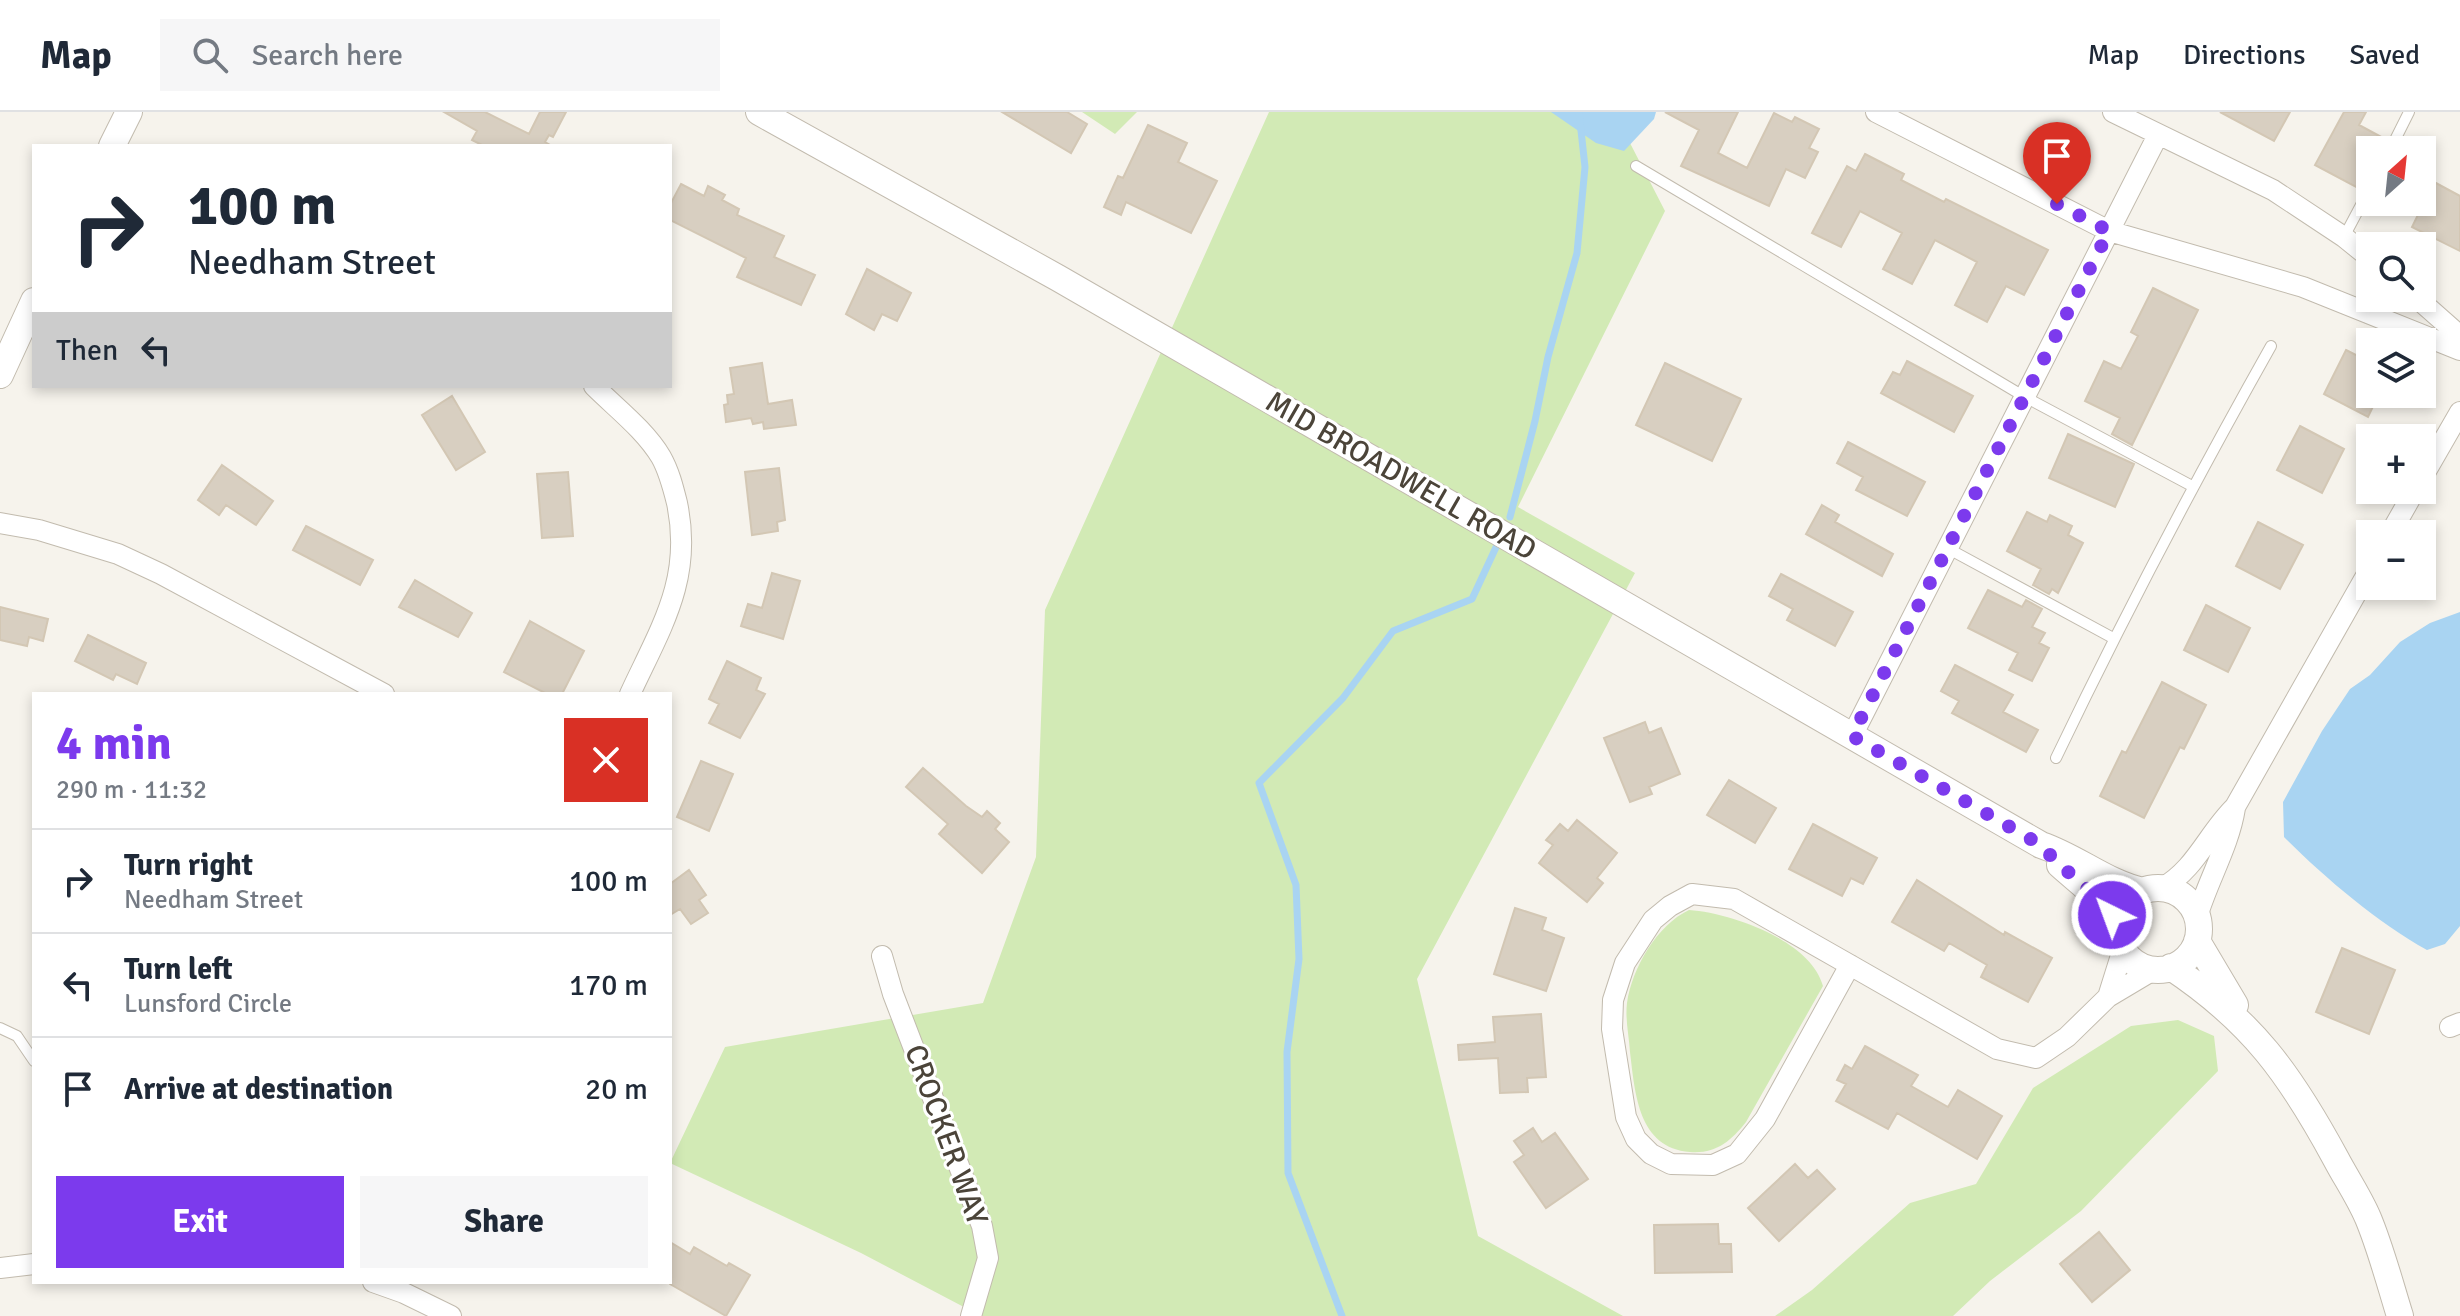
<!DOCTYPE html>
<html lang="en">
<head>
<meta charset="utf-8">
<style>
  body { margin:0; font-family:Signika,sans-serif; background:#f6f6f7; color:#1f2937; height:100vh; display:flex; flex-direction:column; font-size:30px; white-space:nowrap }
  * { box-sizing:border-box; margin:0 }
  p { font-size:26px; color:#747a83 }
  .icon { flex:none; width:44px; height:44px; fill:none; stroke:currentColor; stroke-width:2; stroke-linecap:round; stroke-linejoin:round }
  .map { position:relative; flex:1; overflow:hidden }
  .side { position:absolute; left:32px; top:580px; width:640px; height:592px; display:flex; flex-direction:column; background:#fff; border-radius:0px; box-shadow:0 4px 12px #0003 }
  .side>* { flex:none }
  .top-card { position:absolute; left:32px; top:32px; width:640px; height:244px; border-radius:0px; box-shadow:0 4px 12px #0003; background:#fff; color:#1f2937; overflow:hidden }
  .needle { width:52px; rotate:27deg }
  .tools { position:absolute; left:2356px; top:24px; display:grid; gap:16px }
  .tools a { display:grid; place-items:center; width:80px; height:80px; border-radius:0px; background:#fff; box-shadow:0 4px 12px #0003; font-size:40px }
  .pin { position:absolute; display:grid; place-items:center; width:68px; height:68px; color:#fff; margin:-82px -34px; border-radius:50% 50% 50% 0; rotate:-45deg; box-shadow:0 0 8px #0007 }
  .pin .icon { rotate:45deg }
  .me { position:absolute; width:88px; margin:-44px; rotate:318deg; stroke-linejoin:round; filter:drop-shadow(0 0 6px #0008) }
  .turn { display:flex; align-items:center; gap:28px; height:168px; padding:0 24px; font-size:36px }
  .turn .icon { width:104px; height:104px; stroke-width:2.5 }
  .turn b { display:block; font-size:56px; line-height:68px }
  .then { display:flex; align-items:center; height:76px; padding:0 24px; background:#0003; gap:16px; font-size:30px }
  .round { display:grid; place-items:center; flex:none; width:84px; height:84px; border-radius:0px; background:#f6f6f7 }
  .overview { display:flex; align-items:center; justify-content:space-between; height:136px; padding:0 24px }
  h1 { font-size:48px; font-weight:800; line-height:60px; color:#7c3aed }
  .cta { display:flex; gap:16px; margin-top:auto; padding:16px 24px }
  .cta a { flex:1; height:92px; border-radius:0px; background:#7c3aed; color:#fff; font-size:32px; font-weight:800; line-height:92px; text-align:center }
  .cta a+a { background:#f6f6f7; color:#1f2937 }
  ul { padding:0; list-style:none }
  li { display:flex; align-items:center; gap:24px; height:104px; padding:0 24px; border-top:2px solid #e0e1e3 }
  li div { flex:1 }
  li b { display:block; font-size:30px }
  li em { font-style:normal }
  header { display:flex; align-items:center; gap:48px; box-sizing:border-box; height:112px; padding:0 40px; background:#fff; border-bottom:2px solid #e0e1e3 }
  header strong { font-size:38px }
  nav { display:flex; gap:44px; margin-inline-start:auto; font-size:28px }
  .search { width:560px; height:72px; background:#f6f6f7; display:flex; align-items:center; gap:20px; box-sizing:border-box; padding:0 28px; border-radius:0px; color:#747a83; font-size:30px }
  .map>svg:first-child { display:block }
  .green { fill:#d2eab5 }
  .water { fill:#a9d4f2 }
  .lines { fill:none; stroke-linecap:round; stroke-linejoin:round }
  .stream { stroke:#a9d4f2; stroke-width:7 }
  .building { fill:#d8cfc1; stroke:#d3c7b4; stroke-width:2 }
  .service-casing { stroke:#c2bbae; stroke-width:12 }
  .minor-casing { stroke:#c2bbae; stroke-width:22 }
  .tertiary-casing { stroke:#c2bbae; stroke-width:28 }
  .service { stroke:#fff; stroke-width:10 }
  .minor { stroke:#fff; stroke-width:20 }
  .tertiary { stroke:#fff; stroke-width:26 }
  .route { stroke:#7c3aed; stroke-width:14; stroke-dasharray:0 25.2 }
  .labels { text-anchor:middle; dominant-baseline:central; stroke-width:6; stroke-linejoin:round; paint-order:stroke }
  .street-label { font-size:30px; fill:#4b4439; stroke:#fff }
</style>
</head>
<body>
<header>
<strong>Map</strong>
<div class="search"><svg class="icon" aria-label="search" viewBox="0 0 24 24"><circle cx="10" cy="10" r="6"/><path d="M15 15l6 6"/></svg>Search here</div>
<nav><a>Map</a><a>Directions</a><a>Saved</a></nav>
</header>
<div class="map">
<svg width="2460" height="1204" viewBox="0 0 2460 1204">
  <rect width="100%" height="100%" fill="#f6f3ec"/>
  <!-- green -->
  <path class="green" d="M 1082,0 L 1137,0 L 1115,22 Z
    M 1269,0 L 1614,0 L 1665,99 L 1518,395 L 1635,461 L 1417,867 L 1478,1124 L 1623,1204 L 981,1204 L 861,1141 L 670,1051 L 725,935 L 983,891 L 1036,745 L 1045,498 Z
    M 1689,798 C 1732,801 1811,829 1823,874 L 1746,1010 C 1731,1029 1716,1042 1690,1040 C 1638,1036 1635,981 1630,940 C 1629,924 1625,907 1627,891 C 1632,856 1657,813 1689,798 Z
    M 2178,908 L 2214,924 L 2218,959 L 2081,1099 L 1990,1169 L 1953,1204 L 1775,1204 L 1812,1178 L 1910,1091 L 1976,1072 L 2033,976 L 2131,914 Z"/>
  <!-- water -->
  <path class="water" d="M 1551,0 L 1656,0 L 1654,7 L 1624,39 L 1596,31 Z
    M 2460,500 L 2460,814 L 2445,832 L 2427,838 C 2377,810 2325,766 2284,725 L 2283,690 L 2322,619 L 2350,577 L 2370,563 L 2400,530 L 2430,511 Z"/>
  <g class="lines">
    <!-- stream -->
    <path class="stream" d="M 1510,405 L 1535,309 L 1548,245 L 1577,141 L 1585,55 L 1579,0
      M 1342,1204 L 1288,1061 L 1287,940 L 1299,847 L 1296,773 L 1259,671 L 1343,586 L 1393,519 L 1472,487 L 1498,431"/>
  </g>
  <!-- building -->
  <path class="building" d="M 444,0 L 485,0 L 529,22 L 540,0 L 566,0 L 553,25 L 549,23 L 545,30 L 552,34 L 484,34 L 472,28 L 477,19 Z
    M 1002,0 L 1067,0 L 1087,12 L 1071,41 Z
    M 1665,0 L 1738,0 L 1718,41 L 1747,56 L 1774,1 L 1792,10 L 1795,5 L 1819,17 L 1809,36 L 1818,40 L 1805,66 L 1786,57 L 1769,94 L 1681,54 L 1699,18 Z
    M 2220,0 L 2290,0 L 2274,29 Z
    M 2344,0 L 2366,0 L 2359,13 L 2385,27 L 2379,38 L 2370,38 L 2370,54 L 2358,76 L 2315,53 Z
    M 1148,13 L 1187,31 L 1178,50 L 1217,69 L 1191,121 L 1126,90 L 1121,103 L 1104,95 L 1118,64 L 1123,66 Z
    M 1865,42 L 1904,62 L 1901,68 L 1944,90 L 1946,87 L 2048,138 L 2024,183 L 2006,174 L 1987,210 L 1955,193 L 1977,150 L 1935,128 L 1912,172 L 1883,157 L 1902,121 L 1860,99 L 1841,135 L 1812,121 L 1847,54 L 1856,59 Z
    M 2434,70 L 2460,84 L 2460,139 L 2412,115 Z
    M 681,72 L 704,84 L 708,74 L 725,83 L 722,88 L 739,97 L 737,103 L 784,124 L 774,145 L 815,163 L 801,193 L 737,165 L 746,146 L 670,108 L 670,93 Z
    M 867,157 L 911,181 L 897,209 L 882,202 L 874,218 L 846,202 Z
    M 2153,176 L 2198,198 L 2132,333 L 2112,322 L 2120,306 L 2085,289 L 2104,249 L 2121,257 L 2138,224 L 2131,220 Z
    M 2346,238 L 2370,250 L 2370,282 L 2379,282 L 2368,305 L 2324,282 Z
    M 1907,249 L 1973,284 L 1954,320 L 1881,281 L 1893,260 L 1900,263 Z
    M 762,251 L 768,292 L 792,288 L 796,313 L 764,317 L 763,310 L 753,312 L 751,306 L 726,310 L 724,293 L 728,292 L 727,283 L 734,282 L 730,256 Z
    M 1665,251 L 1741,287 L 1712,349 L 1636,313 Z
    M 452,284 L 485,340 L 456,358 L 422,303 Z
    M 2300,314 L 2344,337 L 2322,381 L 2277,358 Z
    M 2068,322 L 2134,352 L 2115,395 L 2049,366 Z
    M 1848,330 L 1925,370 L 1907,404 L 1856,378 L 1863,365 L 1837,351 Z
    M 222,353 L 273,389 L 256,413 L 226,393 L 219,403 L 198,388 Z
    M 779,356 L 785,408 L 777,410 L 778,419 L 752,423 L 745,360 Z
    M 568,360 L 573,424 L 542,426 L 537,362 Z
    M 1822,393 L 1839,403 L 1835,410 L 1893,442 L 1882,464 L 1806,422 Z
    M 2027,400 L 2047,410 L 2050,403 L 2072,414 L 2068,423 L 2083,431 L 2058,481 L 2052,477 L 2049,482 L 2033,473 L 2041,457 L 2007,439 Z
    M 2258,410 L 2303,433 L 2280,477 L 2236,454 Z
    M 306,414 L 373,448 L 360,473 L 293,438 Z
    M 772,461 L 800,469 L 783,527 L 741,514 L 748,492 L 762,496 Z
    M 1781,462 L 1853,500 L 1835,534 L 1787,508 L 1793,497 L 1769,484 Z
    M 415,468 L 472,501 L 458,525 L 399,495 Z
    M 1988,478 L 2022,495 L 2026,488 L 2042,497 L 2032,515 L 2045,521 L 2039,531 L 2049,536 L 2032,569 L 2009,558 L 2018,541 L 1968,516 Z
    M 2206,493 L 2250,516 L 2228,560 L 2184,538 Z
    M 0,495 L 48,507 L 43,529 L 29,525 L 27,534 L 0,528 Z
    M 530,509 L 584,539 L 562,582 L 547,582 L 504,560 Z
    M 88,523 L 146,551 L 137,572 L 116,562 L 113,568 L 75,549 Z
    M 727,549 L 761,566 L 756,578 L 765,582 L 740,626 L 709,611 L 719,592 L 709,587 Z
    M 1955,553 L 2013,583 L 2003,600 L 2038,618 L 2026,640 L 1952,601 L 1959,589 L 1941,579 Z
    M 2162,570 L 2206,593 L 2184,637 L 2180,635 L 2144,706 L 2100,684 L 2122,639 L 2126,641 Z
    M 1645,610 L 1649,621 L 1661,616 L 1680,662 L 1649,675 L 1652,682 L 1630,690 L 1604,626 Z
    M 701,649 L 733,662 L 709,719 L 677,705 Z
    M 923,656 L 966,694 L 982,705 L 987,699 L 1000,711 L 995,717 L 1009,730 L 982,761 L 939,722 L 948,712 L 906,675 Z
    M 1729,668 L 1776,696 L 1755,731 L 1707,703 Z
    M 1577,708 L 1617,741 L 1597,766 L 1603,771 L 1587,790 L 1539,751 L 1553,733 L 1546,728 L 1560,712 L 1568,719 Z
    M 1813,712 L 1877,746 L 1863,772 L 1851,766 L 1842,784 L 1789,757 Z
    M 689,758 L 706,783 L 699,788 L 708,801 L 691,812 L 680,797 L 670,803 L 670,772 Z
    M 1917,768 L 2004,823 L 2005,820 L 2052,846 L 2028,890 L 1981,865 L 1987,853 L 1949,831 L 1944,839 L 1892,810 Z
    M 1515,796 L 1546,806 L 1542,818 L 1564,826 L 1546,879 L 1494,862 Z
    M 2342,836 L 2395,858 L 2369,922 L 2316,900 Z
    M 1541,902 L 1546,965 L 1527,966 L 1528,980 L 1500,981 L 1498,946 L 1459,948 L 1458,933 L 1495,930 L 1493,905 Z
    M 1865,934 L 1918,963 L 1911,974 L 1948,995 L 1958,978 L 2002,1004 L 1977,1047 L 1897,1001 L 1888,1017 L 1836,989 L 1846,972 L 1837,968 L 1845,953 L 1852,957 Z
    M 1533,1016 L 1542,1030 L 1555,1021 L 1588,1067 L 1546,1096 L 1514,1050 L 1524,1043 L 1514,1029 Z
    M 1795,1052 L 1808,1066 L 1817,1058 L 1835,1077 L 1779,1129 L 1748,1096 Z
    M 1718,1112 L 1719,1132 L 1731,1132 L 1732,1160 L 1655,1161 L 1654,1113 Z
    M 2099,1120 L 2130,1158 L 2092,1190 L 2060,1152 Z
    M 670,1130 L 690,1142 L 694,1135 L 727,1154 L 729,1151 L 750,1163 L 726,1204 L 670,1172 Z"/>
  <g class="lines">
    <!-- service casing -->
    <g class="service-casing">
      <path id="service" d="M 2390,38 L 2409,0
        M 1636,54 L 2025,285 L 2192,374
        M 2344,125 L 2370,76
        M 1947,436 L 2113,526
        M 2056,646 C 2123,506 2195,369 2271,234
        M 0,916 L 17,924 L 34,949"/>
    </g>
    <!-- minor casing -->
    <g class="minor-casing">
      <path id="minor" d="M 1876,0 L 2109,119 L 2303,175 L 2460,238
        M 2113,0 L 2273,78 L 2344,125 L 2370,146
        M 2417,186 L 2460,224
        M 594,274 C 616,296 645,318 661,345 C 669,359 673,375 677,391 C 693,467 661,515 630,582
        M 2422,366 L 2460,300
        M 0,411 L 39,418 L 118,442 L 161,462 L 384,582
        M 2390,422 L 2415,378
        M 1852,624 L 2158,23
        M 2162,776 C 2196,757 2208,721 2235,695 L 2370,457
        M 2197,805 C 2208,768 2229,734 2235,696
        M 882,844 L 893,882 L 982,1114 L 988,1146 L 971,1204
        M 1850,853 L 1765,1007 L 1737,1042 L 1713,1053 L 1671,1052 L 1651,1042 L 1636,1027 L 1626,1005 L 1612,917 L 1613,888 L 1625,851 L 1653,808 L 1670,794 L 1692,782 L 1734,787 L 1850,853 L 1997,937 L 2036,946 L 2067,925 L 2108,885 L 2155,857
        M 2108,885 L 2123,837
        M 2450,915 L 2460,911
        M 0,1156 L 34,1152
        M 373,1170 L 404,1181 L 451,1204"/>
    </g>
    <!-- tertiary casing -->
    <g class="tertiary-casing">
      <path id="tertiary" d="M 759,0 L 1058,166 L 2041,733 C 2077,745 2106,771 2143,779
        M 112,34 L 129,0
        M 0,263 L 34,189
        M 2060,753 C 2082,773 2105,787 2117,816
        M2117 817a41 41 0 1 1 82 0a41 41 0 1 1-82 0Z
        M 2197,829 L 2235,893
        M 2171,855 C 2252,909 2290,962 2336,1047 C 2346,1066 2359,1085 2368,1106 C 2381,1137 2390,1172 2400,1204"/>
    </g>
    <!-- service -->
    <use href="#service" class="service"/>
    <!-- minor -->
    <use href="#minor" class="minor"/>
    <!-- tertiary -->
    <use href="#tertiary" class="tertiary"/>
  </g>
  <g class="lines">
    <!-- route -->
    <path class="route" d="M 2057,92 L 2109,119 L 1852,624 L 2041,733 C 2063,759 2091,776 2112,803"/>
  </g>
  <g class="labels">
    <!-- street labels -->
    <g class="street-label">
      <text transform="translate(1401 364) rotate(30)">MID BROADWELL ROAD</text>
      <text transform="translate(946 1023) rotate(70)">CROCKER WAY</text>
    </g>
  </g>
</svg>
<div class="tools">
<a><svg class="needle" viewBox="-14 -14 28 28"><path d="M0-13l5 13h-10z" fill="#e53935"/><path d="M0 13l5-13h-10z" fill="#747a83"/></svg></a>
<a><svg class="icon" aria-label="search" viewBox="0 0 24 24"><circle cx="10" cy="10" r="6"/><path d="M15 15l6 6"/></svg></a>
<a><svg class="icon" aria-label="layers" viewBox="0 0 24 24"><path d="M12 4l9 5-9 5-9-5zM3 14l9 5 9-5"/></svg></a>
<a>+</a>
<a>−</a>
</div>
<div class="pin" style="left:2057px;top:92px;background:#d93025"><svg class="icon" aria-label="arrive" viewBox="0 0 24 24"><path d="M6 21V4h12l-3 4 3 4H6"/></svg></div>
<svg class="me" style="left:2112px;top:803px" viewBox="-20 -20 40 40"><circle r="17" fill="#7c3aed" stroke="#fff" stroke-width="3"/><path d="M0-11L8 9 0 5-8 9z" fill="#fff"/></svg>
<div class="top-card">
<div class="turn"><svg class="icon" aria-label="right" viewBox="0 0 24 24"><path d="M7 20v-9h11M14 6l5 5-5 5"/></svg><div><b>100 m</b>Needham Street</div></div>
<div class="then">Then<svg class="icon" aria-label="left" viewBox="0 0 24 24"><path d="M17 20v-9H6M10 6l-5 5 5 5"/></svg></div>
</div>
<section class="side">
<div class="overview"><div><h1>4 min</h1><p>290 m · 11:32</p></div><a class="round" style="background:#d93025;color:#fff"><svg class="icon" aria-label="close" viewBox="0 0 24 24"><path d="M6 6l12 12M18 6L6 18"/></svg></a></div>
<ul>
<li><svg class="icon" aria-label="right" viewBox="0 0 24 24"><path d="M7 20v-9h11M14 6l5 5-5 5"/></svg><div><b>Turn right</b><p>Needham Street</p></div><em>100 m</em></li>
<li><svg class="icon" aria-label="left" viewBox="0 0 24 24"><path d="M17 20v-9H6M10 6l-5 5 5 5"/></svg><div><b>Turn left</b><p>Lunsford Circle</p></div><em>170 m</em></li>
<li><svg class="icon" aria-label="arrive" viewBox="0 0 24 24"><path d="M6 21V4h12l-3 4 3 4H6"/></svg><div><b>Arrive at destination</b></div><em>20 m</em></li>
</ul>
<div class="cta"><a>Exit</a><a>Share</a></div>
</section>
</div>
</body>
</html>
